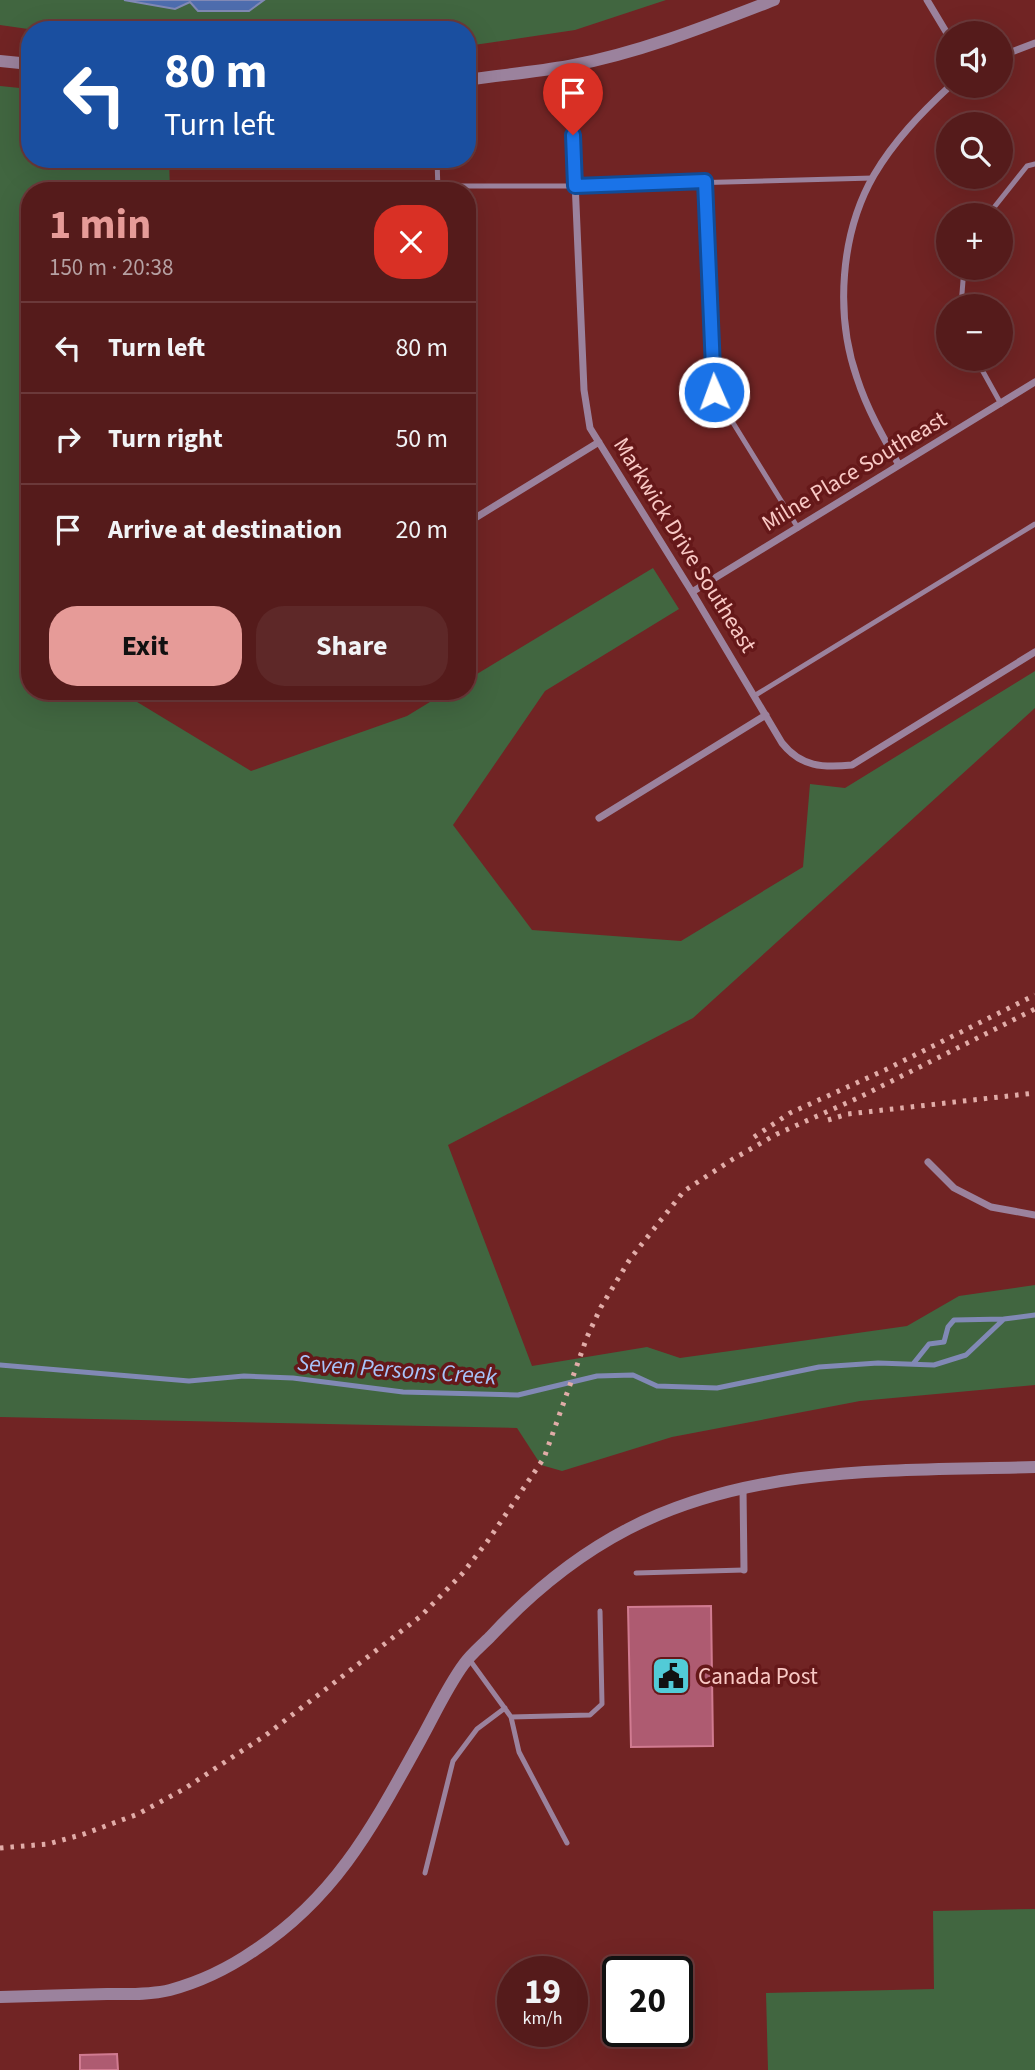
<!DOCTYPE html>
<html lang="en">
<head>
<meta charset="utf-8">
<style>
  body { margin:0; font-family:"Source Sans 3",sans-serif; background:#5e2828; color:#f1f3f6; height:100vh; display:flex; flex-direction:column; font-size:26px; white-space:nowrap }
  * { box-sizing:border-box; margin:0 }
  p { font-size:23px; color:#b6a1a3 }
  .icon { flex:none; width:38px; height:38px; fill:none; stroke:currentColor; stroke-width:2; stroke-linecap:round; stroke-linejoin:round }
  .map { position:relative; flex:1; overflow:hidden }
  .side { position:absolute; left:21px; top:182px; width:455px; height:518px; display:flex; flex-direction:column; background:#551b1b; border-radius:28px; box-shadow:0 7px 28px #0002,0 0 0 2px #6b393a }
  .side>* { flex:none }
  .banner { position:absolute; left:21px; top:21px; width:455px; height:147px; border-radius:28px; box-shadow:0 7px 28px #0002,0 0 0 2px #6b393a; background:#1a4fa0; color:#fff; overflow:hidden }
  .buttons { position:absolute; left:936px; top:21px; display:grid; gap:14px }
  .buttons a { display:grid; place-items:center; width:77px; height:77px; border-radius:50%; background:#551b1b; box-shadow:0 7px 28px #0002,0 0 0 2px #6b393a; font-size:35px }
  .speed { position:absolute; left:497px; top:1956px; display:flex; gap:14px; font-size:35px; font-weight:700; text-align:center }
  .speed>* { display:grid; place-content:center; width:91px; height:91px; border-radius:50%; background:#551b1b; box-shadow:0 7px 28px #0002,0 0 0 2px #6b393a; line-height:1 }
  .speed small { font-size:18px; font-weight:400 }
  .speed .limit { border:4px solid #111; border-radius:10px; background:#fff; color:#111 }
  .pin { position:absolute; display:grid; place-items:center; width:60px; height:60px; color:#fff; margin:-72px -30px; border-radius:50% 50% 50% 0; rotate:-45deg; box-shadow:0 0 7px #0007 }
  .pin .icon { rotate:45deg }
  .me { position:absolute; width:77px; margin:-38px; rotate:358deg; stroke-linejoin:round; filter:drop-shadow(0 0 5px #0008) }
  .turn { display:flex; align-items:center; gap:24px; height:147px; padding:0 28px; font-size:32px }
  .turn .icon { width:91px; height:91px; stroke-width:2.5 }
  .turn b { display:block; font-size:49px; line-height:60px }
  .round { display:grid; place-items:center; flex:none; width:74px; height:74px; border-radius:28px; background:#5e2828 }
  .summary { display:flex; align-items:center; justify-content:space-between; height:119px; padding:0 28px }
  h1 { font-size:42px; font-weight:700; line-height:52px; color:#e69b98 }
  .action { display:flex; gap:14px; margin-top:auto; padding:14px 28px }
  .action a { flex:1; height:80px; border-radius:28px; background:#e69b98; color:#111; font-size:28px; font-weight:700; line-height:80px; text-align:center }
  .action a+a { background:#5e2828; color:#f1f3f6 }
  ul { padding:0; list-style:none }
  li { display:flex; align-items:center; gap:21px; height:91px; padding:0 28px; border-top:2px solid #6b393a }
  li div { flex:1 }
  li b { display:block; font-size:26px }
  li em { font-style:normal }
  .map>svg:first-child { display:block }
  .green { fill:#416640 }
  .water { fill:#4e6dae; stroke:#8189b5; stroke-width:2 }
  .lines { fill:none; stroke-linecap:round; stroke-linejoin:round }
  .stream { stroke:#8189b5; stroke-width:5 }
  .building { fill:#ae5b71; stroke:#d17b91; stroke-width:2 }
  .service { stroke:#9b829d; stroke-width:5 }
  .minor { stroke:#9b829d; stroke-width:7 }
  .tertiary { stroke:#9b829d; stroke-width:12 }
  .rail { stroke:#e1aca8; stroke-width:5; stroke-dasharray:3.5 7; stroke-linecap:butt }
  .route-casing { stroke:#114b97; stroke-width:18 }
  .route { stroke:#1a73e8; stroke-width:12 }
  .labels { text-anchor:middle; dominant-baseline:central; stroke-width:7; stroke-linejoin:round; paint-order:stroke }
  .street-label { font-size:23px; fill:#f9c9c5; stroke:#651819 }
  .poi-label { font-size:23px; fill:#f9c9c5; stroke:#651819; text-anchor:start }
  .water-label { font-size:24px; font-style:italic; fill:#a7c3f9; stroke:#651819 }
</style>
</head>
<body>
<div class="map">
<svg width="1035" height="2070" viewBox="0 0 1035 2070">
  <rect width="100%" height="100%" fill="#712424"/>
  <!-- green -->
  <path class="green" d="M 0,0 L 666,0 L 575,30 L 467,46 L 467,30 L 35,30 L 0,25 Z
    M 0,86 L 30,89 L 30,159 L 169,159 L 170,191 L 30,191 L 30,691 L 119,691 L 251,771 L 407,716 L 448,691 L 467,691 L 467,680 L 653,568 L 679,609 L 545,691 L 453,825 L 532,930 L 681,941 L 803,867 L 810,784 L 845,788 L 1035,671 L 1035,708 L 693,1018 L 448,1145 L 532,1366 L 647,1347 L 680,1358 L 907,1326 L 959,1296 L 1035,1285 L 1035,1385 L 860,1401 L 672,1437 L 562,1471 L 541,1465 L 517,1428 L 0,1417 Z
    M 1035,1909 L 1035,2070 L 768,2070 L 766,1993 L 934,1989 L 933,1911 Z"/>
  <!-- water -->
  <path class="water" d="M 124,0 L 264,0 L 249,11 L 198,11 L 190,2 L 175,9 Z"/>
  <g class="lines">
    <!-- stream -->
    <path class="stream" d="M 913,1364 L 929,1344 L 944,1342 L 948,1327 L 954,1320 L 1004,1319
      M 0,1365 L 189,1381 L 244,1376 L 293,1378 L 403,1392 L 518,1395 L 597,1376 L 633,1375 L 657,1386 L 717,1388 L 819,1367 L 878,1363 L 934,1365 L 966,1355 L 1004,1319 L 1035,1315"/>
  </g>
  <!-- building -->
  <path class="building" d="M 711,1606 L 713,1746 L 631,1747 L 628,1607 Z
    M 117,2054 L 118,2070 L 80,2070 L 80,2055 Z"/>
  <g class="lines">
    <!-- service -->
    <path class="service" d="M 437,159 L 438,191
      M 705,181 L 714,392 L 798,528
      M 438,186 L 575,186 L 873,178
      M 988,215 L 1027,166 L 1035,164
      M 961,306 L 964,268
      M 976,359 L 1001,404
      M 754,696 L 1035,524
      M 636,1573 L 744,1570
      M 469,1659 L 511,1717 L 519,1752 L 567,1843
      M 511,1717 L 590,1715 L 602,1704 L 600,1611
      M 425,1873 L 453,1761 L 477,1729 L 505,1708"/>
    <!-- minor -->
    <path class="minor" d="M 927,0 L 948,35
      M 1001,56 L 1035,43
      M 570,65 L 584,390 L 590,428 L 692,592 L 782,743 C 801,767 823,768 852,765 L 1035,652
      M 899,465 C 883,437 867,409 857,378 C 835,315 840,234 874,175 C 894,141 921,113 950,86
      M 467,523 L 599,442
      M 692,592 L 1035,382
      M 599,818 L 766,715
      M 928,1162 L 954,1188 L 991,1207 L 1035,1215
      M 743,1489 L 744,1570"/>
    <!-- tertiary -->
    <path class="tertiary" d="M 0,61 L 30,64
      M 467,80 C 501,75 535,72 569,66 C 639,53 707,26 774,0
      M 0,1997 C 36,1996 71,1995 107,1994 C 127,1994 150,1995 170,1990 C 200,1982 229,1968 255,1950 C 337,1896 374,1824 420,1741 C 434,1716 447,1687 464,1664 C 471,1654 481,1646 490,1637 C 530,1594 576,1556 628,1529 C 753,1464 898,1471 1035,1467"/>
    <!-- rail -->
    <path class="rail" d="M 828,1120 L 848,1114 L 1035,1093
      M 754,1137 L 790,1113 L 885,1070 L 1035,995
      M 0,1848 L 48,1844 L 84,1834 L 138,1814 L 184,1789 L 266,1735 L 421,1616 L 462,1574 L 487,1542 L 544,1458 L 587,1337 L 601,1307 L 630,1259 L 684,1191 L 733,1159 L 777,1134 L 860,1097 L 1035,1009"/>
  </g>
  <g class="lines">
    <!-- route casing -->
    <g class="route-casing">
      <path id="route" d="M 573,135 L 575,186 L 705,181 L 714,392"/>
    </g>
    <!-- route -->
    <use href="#route" class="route"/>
  </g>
  <!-- icons -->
  <defs>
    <g id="civic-square" transform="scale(2.0125)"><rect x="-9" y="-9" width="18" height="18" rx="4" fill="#52cbd7" stroke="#651819"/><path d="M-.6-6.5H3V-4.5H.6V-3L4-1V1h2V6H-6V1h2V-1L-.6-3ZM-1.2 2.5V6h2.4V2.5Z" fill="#111"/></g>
  </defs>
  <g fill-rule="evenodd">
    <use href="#civic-square" x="671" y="1676"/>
  </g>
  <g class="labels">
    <!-- street labels -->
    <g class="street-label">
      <text transform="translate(854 471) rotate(-31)">Milne Place Southeast</text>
      <text transform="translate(685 545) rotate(58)">Markwick Drive Southeast</text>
    </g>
    <!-- poi labels -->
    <g class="poi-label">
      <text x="698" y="1676">Canada Post</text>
    </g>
    <!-- water labels -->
    <g class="water-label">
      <text transform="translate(397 1370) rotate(4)">Seven Persons Creek</text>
    </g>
  </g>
</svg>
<div class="buttons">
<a><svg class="icon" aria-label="sound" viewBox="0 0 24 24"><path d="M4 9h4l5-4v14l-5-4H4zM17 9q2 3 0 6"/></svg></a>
<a><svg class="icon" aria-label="search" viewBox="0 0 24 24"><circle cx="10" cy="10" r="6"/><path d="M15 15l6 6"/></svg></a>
<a>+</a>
<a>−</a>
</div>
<div class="speed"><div>19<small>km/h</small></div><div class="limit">20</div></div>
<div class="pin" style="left:573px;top:135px;background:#d93025"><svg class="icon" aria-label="arrive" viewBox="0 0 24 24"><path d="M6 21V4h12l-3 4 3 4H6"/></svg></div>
<svg class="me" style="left:714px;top:392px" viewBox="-20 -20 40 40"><circle r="17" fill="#1a73e8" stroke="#fff" stroke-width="3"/><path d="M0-11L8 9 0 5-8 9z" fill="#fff"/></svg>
<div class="banner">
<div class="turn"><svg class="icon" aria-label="left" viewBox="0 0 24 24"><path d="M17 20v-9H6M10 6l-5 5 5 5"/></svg><div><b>80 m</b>Turn left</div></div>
</div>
<section class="side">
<div class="summary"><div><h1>1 min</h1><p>150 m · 20:38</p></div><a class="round" style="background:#d93025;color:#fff"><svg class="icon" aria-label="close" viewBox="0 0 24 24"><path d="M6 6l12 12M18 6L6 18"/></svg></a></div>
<ul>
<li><svg class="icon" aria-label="left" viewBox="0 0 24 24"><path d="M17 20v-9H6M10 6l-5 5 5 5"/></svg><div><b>Turn left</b></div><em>80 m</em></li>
<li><svg class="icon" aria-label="right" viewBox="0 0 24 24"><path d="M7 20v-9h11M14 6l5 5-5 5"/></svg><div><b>Turn right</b></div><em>50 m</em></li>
<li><svg class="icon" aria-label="arrive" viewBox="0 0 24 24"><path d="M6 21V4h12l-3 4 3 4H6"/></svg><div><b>Arrive at destination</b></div><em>20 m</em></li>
</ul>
<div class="action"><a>Exit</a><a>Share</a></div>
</section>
</div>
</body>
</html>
